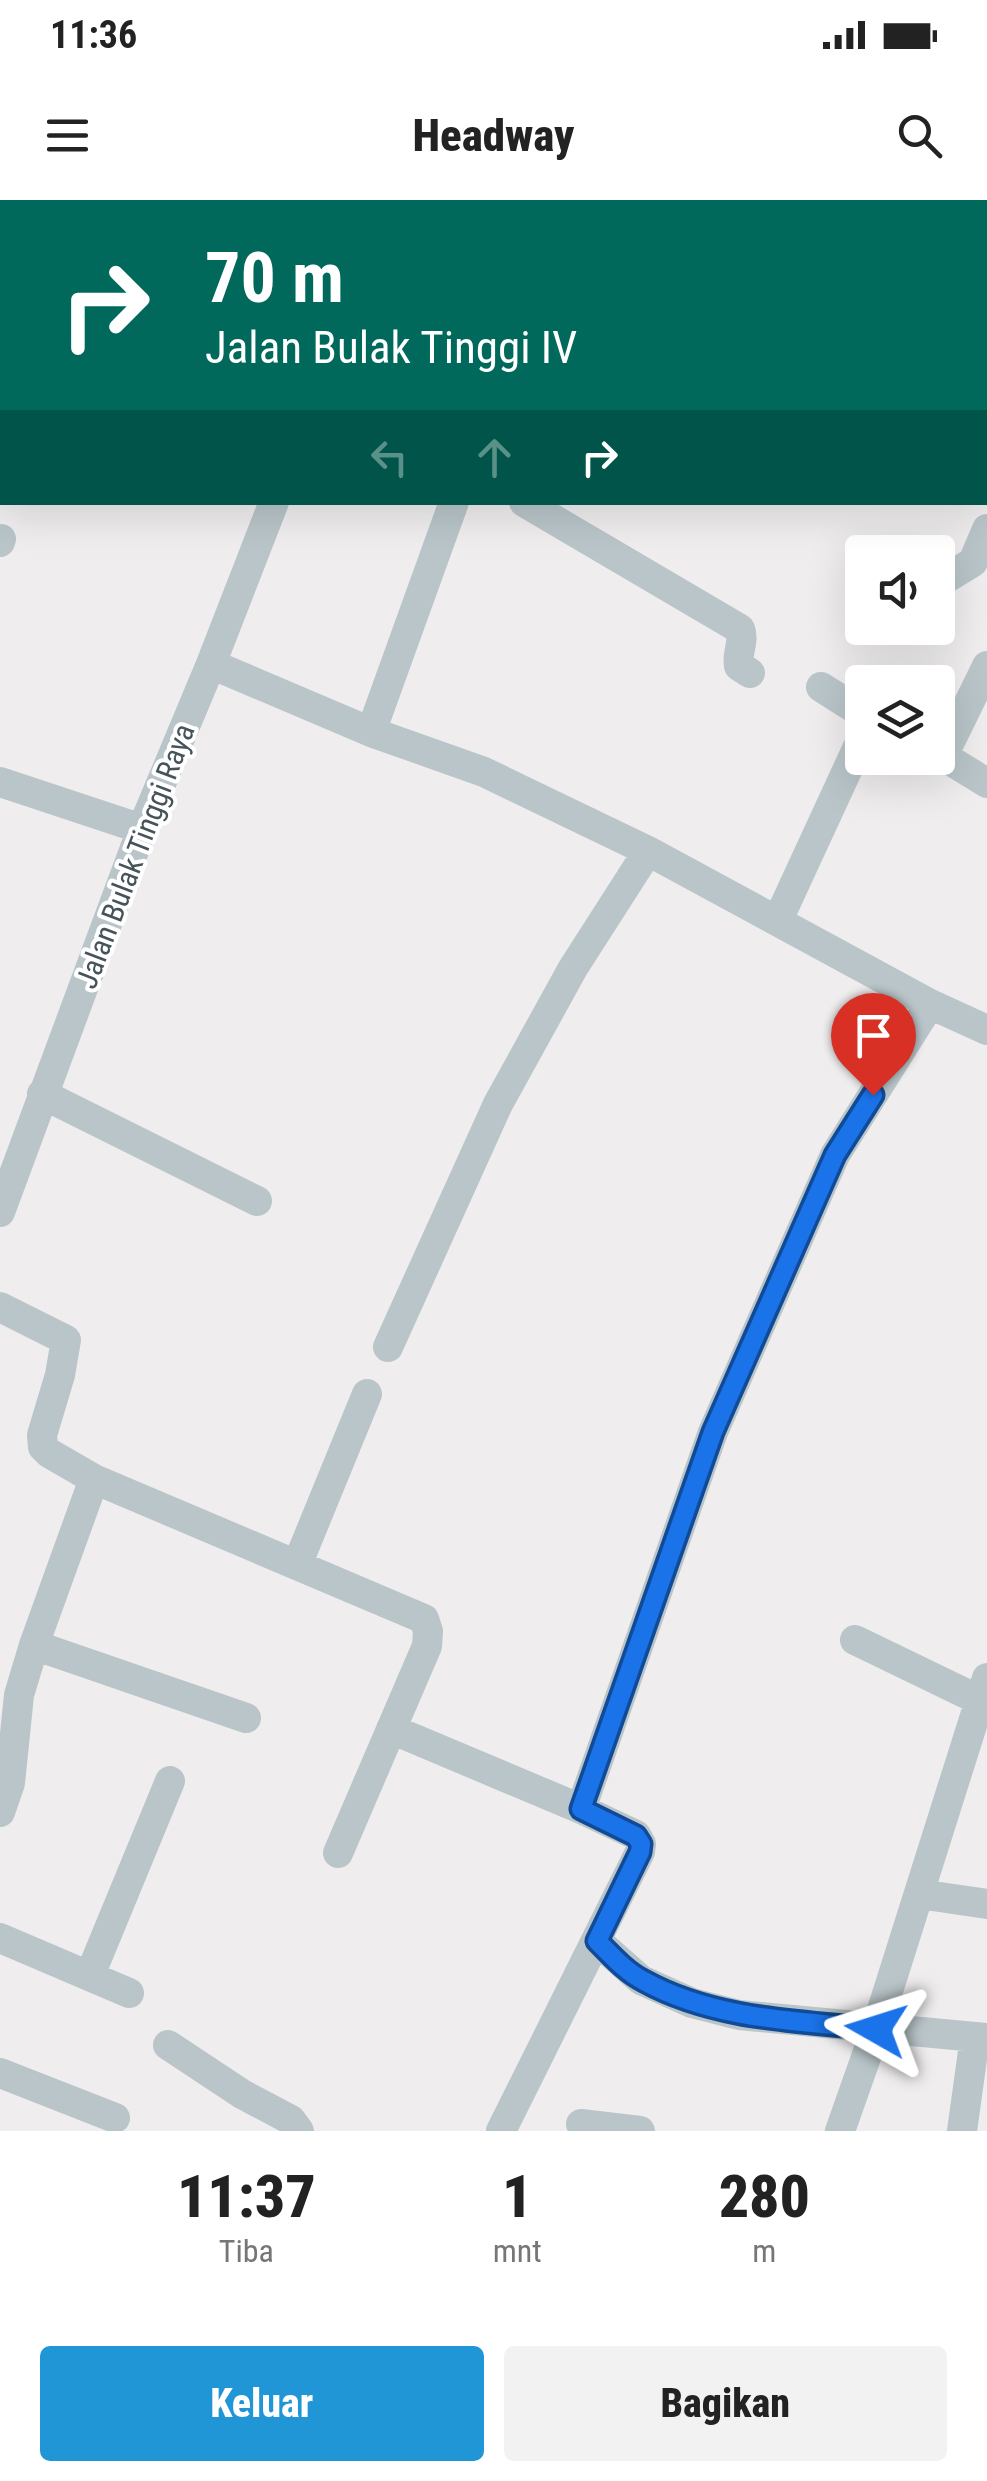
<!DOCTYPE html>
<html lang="id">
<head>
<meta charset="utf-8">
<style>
  body { margin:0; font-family:"Roboto Condensed",sans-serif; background:#f2f2f2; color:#222; height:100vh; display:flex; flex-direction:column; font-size:38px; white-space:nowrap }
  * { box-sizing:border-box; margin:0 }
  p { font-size:32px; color:#767676 }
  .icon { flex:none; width:55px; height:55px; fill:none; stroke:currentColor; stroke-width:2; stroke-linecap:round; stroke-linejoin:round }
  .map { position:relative; height:1931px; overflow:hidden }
  .details { display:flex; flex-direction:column; background:#fff; flex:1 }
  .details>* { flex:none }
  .top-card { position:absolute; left:0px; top:0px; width:988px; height:305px; box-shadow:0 10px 40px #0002; background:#00695c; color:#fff; overflow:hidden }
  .fabs { position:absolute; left:845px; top:335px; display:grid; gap:20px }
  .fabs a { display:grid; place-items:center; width:110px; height:110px; border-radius:10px; background:#fff; box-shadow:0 10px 40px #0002; font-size:50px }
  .pin { position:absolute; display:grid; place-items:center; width:85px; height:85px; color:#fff; margin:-102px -42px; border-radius:50% 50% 50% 0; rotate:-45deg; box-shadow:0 0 10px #0007 }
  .pin .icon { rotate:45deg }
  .me { position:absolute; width:110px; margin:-55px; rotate:276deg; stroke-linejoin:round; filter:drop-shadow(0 0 8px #0008) }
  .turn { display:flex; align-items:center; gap:35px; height:210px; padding:0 40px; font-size:45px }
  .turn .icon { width:130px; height:130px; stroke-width:2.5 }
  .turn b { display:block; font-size:70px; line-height:85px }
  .lanes { display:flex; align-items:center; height:95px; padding:0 40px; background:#0003; justify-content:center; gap:50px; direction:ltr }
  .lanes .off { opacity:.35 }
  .eta { display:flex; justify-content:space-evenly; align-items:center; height:170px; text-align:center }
  .eta b { font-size:60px; font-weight:800; line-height:70px }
  .button { display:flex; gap:20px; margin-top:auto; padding:20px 40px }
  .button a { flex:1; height:115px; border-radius:10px; background:#2096d6; color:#fff; font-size:40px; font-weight:800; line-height:115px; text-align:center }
  .button a+a { background:#f2f2f2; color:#222 }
  .status { display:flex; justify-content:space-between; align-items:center; height:70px; padding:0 50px; background:#fff; direction:ltr }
  .status svg { height:28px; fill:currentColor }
  header { display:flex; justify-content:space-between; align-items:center; height:130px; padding:0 40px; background:#fff; font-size:45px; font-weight:800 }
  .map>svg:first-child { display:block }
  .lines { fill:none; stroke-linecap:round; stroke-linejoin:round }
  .service { stroke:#b9c5c9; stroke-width:15 }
  .minor { stroke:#b9c5c9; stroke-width:30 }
  .route-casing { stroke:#114b97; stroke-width:25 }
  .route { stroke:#1a73e8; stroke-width:18 }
  .labels { text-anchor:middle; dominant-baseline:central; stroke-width:8; stroke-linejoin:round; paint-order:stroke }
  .street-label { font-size:30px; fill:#465459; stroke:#fff }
</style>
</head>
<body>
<div class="status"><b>11:36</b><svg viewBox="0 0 49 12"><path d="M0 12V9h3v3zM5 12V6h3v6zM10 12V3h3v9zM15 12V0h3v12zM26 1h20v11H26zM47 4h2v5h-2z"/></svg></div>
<header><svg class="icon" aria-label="menu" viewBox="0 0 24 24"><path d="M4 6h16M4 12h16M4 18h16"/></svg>Headway<svg class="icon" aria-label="search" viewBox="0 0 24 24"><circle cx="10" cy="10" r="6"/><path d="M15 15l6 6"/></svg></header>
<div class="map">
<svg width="987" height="1931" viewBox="0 0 987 1931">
  <rect width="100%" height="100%" fill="#efeded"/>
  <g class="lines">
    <!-- service -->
    <path class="service" d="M 985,182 L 987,183"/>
    <!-- minor -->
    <path class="minor" d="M 397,0 L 402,2
      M 855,2 L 856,0
      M 0,133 L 2,134
      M 524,302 L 740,429 C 745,442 736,453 739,466 L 750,473
      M 0,342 L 1,339
      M 942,381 L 973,362 L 987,329
      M 211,464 L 371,532 L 484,572 L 648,651 L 930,804 L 987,830
      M 821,487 L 862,513
      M 371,532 L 454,302
      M 938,553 L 987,583
      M 943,556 L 987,466
      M 0,582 L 142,629
      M 778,720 L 862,538
      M 42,894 L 257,1001
      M 0,1012 L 142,629 L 211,464 L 274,302
      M 0,1107 L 66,1140 L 60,1175 L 42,1235 L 43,1247 L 49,1253 L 94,1279 L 424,1419 L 428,1431 L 427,1446 L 338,1653
      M 388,1147 L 498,904 L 573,768 L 648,651
      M 297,1365 L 367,1194
      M 855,1440 L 979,1500
      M 34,1445 L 246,1518
      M 391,1529 L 581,1609 L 636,1635 L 641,1644 L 640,1652 L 501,1931
      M 581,1609 L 713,1232 L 835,955 L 930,804
      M 0,1612 L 10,1583 L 19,1495 L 34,1445 L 94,1279
      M 919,1694 L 987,1704
      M 0,1738 L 129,1793
      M 597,1741 L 641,1780 L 692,1803 L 739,1815 L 987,1838
      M 90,1775 L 170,1581
      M 168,1845 L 242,1894 L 291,1920 L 299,1931
      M 0,1873 L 115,1918
      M 581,1924 L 640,1931
      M 840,1931 L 876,1829 L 987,1478
      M 962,1931 L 975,1837"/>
  </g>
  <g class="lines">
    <!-- route casing -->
    <g class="route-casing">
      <path id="route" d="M 873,895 L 835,955 L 713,1232 L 581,1609 L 636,1636 L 641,1644 L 640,1652 L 597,1741 C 611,1755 626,1772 644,1781 C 715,1820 798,1821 876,1829"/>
    </g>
    <!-- route -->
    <use href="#route" class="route"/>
  </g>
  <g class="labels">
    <!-- street labels -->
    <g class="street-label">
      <text transform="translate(135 656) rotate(-69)">Jalan Bulak Tinggi Raya</text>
    </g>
  </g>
</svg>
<div class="fabs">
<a><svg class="icon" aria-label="sound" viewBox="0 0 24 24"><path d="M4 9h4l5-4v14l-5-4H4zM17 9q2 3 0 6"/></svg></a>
<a><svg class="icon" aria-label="layers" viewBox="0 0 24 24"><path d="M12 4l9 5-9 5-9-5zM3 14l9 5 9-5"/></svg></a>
</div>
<div class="pin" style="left:873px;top:895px;background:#d93025"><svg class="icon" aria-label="arrive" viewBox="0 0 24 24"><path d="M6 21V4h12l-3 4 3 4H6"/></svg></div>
<svg class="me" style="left:876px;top:1829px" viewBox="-20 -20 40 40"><path d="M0-17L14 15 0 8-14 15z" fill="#1a73e8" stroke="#fff" stroke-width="4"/></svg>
<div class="top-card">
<div class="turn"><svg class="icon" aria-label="right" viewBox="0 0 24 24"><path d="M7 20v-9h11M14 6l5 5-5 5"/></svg><div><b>70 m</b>Jalan Bulak Tinggi IV</div></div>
<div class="lanes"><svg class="icon off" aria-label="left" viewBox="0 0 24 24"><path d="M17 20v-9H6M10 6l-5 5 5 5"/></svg><svg class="icon off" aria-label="ahead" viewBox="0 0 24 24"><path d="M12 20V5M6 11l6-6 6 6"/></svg><svg class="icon" aria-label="right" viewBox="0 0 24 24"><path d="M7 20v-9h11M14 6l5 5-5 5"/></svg></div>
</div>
</div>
<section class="details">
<div class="eta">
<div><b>11:37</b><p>Tiba</p></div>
<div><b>1</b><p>mnt</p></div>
<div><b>280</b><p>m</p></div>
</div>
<div class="button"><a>Keluar</a><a>Bagikan</a></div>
</section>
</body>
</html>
